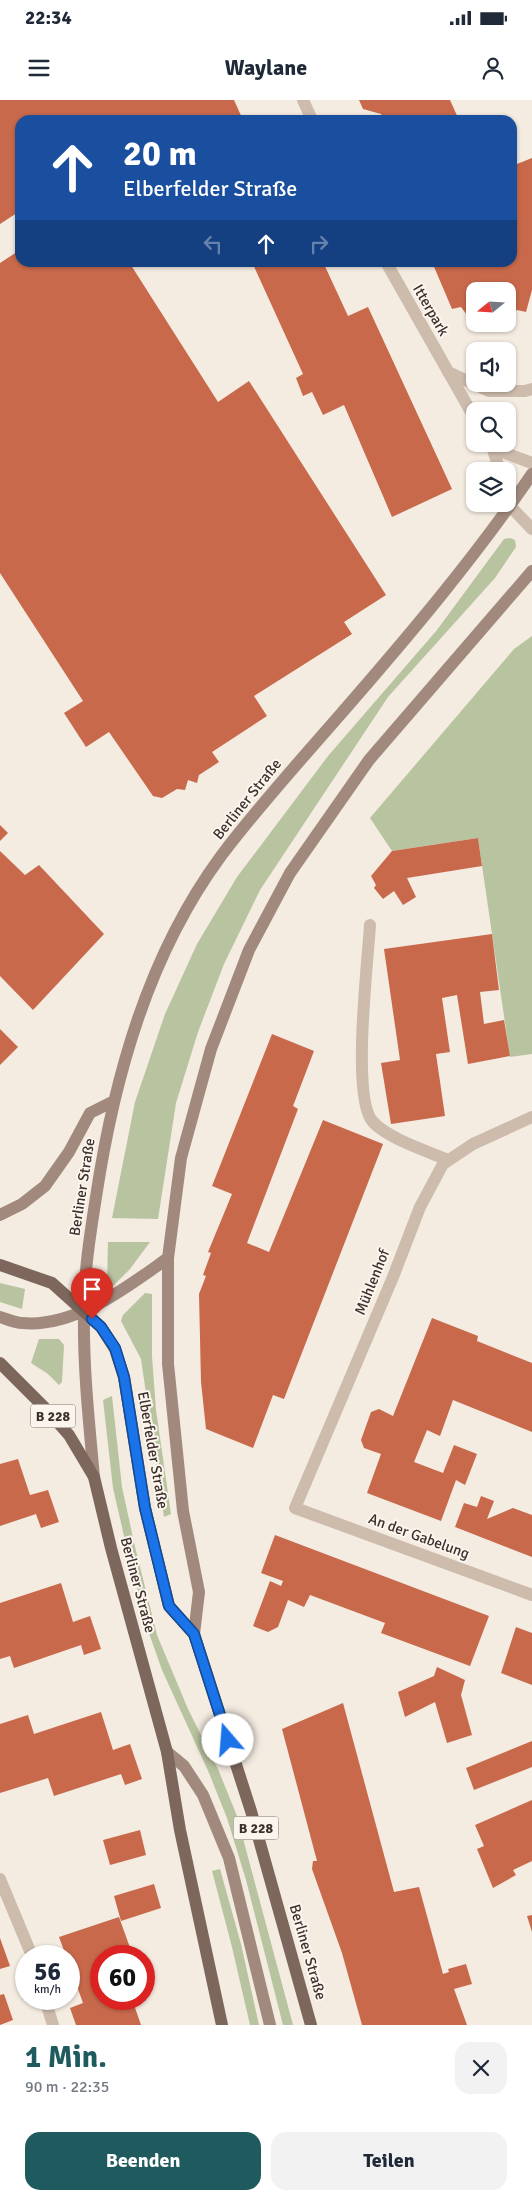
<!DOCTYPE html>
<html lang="de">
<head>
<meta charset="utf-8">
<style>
  body { margin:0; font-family:Signika,sans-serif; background:#f2f2f3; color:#1f2937; height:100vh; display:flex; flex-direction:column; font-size:19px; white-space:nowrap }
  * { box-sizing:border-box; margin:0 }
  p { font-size:16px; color:#747a83 }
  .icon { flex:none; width:28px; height:28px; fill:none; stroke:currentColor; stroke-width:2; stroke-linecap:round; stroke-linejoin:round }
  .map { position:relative; height:1925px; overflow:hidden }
  .sheet { display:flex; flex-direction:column; background:#fff; flex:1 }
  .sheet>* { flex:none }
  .hud { position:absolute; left:15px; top:15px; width:502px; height:152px; border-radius:15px; box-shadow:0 1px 4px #0004; background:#1a4fa0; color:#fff; overflow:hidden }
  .needle { width:32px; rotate:252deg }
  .fabs { position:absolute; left:466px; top:182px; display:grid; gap:10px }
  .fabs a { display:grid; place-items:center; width:50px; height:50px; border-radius:10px; background:#fff; box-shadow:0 1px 4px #0004; font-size:25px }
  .speed { position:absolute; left:15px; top:1845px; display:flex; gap:10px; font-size:25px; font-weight:700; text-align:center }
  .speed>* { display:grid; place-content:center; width:65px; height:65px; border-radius:50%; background:#fff; box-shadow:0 1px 4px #0004; line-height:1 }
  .speed small { font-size:12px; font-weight:400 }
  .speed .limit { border:8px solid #d22; background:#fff; color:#111 }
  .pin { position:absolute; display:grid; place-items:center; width:42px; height:42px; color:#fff; margin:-51px -21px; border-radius:50% 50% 50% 0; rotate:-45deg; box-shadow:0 0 5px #0007 }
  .pin .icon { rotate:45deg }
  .me { position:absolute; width:55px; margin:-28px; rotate:342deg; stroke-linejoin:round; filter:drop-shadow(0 0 4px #0008) }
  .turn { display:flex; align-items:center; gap:18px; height:105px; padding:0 25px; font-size:22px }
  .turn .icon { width:65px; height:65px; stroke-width:2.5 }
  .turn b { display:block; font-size:35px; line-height:42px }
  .lanes { display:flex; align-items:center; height:48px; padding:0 25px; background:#0003; justify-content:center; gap:25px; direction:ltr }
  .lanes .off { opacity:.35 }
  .round { display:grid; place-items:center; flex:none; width:52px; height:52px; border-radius:15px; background:#f2f2f3 }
  .overview { display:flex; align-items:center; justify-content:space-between; height:85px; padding:0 25px }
  h1 { font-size:30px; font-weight:700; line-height:38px; color:#1f5a5e }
  .primary-button { display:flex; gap:10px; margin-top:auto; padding:10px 25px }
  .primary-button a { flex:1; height:58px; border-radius:15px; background:#1f5a5e; color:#fff; font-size:20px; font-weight:700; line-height:58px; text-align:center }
  .primary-button a+a { background:#f2f2f3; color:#1f2937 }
  .status { display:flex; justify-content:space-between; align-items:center; height:35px; padding:0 25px; background:#fff; direction:ltr }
  .status svg { height:14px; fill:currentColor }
  header { display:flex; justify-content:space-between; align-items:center; height:65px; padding:0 25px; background:#fff; font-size:22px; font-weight:700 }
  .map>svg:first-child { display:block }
  .green { fill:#b8c4a0 }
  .building { fill:#c8694b }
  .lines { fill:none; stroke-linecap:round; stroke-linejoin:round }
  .lane { stroke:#cdbbac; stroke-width:12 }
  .street { stroke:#cdbbac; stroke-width:12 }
  .secondary { stroke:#a18a7d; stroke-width:12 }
  .primary { stroke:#7d675c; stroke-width:12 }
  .route-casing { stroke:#114b97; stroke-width:12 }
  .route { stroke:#1a73e8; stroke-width:9 }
  .labels { text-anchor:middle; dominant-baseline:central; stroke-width:4; stroke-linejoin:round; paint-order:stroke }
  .shield { fill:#fbf5ee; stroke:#756b66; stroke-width:1 }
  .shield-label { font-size:14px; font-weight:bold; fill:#3b302b }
  .street-label { font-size:15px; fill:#3b302b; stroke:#fbf5ee }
</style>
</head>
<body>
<div class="status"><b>22:34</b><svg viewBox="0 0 49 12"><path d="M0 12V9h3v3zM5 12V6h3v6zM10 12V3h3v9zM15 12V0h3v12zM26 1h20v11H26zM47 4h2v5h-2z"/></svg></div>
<header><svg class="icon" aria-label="menu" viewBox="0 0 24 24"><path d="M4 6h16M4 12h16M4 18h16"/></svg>Waylane<svg class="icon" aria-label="person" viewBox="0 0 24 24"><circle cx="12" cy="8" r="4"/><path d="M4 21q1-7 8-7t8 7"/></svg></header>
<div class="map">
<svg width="532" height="1925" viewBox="0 0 532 1925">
  <rect width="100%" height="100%" fill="#f4ebe1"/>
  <!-- green -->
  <path class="green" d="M 510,438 L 515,440 L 516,447 L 495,478 L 388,597 L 260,790 L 224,864 L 198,932 L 176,1003 L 158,1119 L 112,1118 L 135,1002 L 165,914 L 197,844 L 237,777 L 328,656 L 437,530 L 504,439 Z
    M 532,536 L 532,954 L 510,957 L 478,738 L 392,751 L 370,718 L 514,549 Z
    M 108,1142 L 150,1142 L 130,1169 L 113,1186 L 107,1183 Z
    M 0,1183 L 25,1189 L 22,1209 L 0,1202 Z
    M 145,1193 L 152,1194 L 152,1256 L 156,1310 L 171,1414 L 164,1417 L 141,1259 L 121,1221 L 123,1215 Z
    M 39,1239 L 59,1239 L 64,1245 L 62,1282 L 59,1285 L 48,1274 L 31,1263 Z
    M 112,1296 L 122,1387 L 135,1447 L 157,1535 L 188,1609 L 218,1669 L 237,1716 L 293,1925 L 283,1925 L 246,1780 L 227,1718 L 209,1673 L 162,1570 L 150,1536 L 127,1449 L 113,1388 L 103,1300 Z
    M 220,1769 L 241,1844 L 259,1925 L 250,1925 L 232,1847 L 212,1771 Z"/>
  <!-- building -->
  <path class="building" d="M 0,0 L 234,0 L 243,20 L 20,20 L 20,111 L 0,124 Z
    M 359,0 L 450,0 L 459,20 L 384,20 L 381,14 L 363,9 Z
    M 532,58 L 532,190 L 526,212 L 517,210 L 508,217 L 508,191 L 475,191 L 475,221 L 467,215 L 461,207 L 452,209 L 432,162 L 512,162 L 512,66 Z
    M 20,150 L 20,162 L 129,162 L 218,302 L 249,281 L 386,495 L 344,522 L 352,534 L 254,596 L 267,616 L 212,652 L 219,662 L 199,675 L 197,683 L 188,680 L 185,690 L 177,689 L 162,698 L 153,696 L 109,632 L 86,647 L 64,613 L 83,601 L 0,473 L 0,163 Z
    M 252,162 L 323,162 L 348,216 L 368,207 L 452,389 L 392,417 L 344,305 L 323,315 L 312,292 L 303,296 L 296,278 L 303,274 Z
    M 0,725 L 8,733 L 0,741 Z
    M 478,738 L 482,766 L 407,778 L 416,797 L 403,805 L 394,791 L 383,799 L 374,788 L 376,785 L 371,776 L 392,751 Z
    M 0,751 L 25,775 L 39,765 L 104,834 L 33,910 L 0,876 Z
    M 492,834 L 499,890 L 480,892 L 484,924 L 504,920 L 510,956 L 468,964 L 457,895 L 442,898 L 450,952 L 436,954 L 445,1016 L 391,1024 L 381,963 L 400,960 L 384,849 Z
    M 0,929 L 18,947 L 0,965 Z
    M 272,934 L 314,951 L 293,1006 L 298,1009 L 247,1143 L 269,1152 L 323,1020 L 383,1044 L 284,1299 L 273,1295 L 253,1348 L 206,1329 L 201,1282 L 199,1194 L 206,1176 L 203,1175 L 211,1153 L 208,1152 L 232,1094 L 212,1086 Z
    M 432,1218 L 478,1236 L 477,1241 L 532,1263 L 532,1332 L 453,1300 L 440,1336 L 427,1330 L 414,1362 L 443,1373 L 454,1345 L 477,1354 L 465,1385 L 456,1380 L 441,1421 L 367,1393 L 381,1354 L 364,1348 L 361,1340 L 371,1312 L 379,1309 L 393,1316 Z
    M 18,1359 L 30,1395 L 48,1390 L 59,1422 L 41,1428 L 36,1414 L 0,1426 L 0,1364 Z
    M 481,1396 L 494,1401 L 487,1419 L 513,1408 L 532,1415 L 532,1457 L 455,1427 L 464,1403 L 477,1407 Z
    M 275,1435 L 489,1516 L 470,1566 L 381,1533 L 385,1523 L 310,1495 L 304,1507 L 288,1500 L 278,1527 L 268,1532 L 253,1526 L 270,1481 L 281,1486 L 283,1481 L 261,1473 Z
    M 61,1483 L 73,1522 L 90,1516 L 101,1549 L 84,1555 L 81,1545 L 14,1568 L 10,1556 L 0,1559 L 0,1503 Z
    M 516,1527 L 532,1533 L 532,1585 L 501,1573 Z
    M 437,1567 L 465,1580 L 461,1595 L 472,1635 L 447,1643 L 435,1602 L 405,1617 L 398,1592 L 434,1576 Z
    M 343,1603 L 394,1792 L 419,1787 L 443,1874 L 449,1872 L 448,1869 L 466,1864 L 472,1884 L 454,1889 L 467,1925 L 362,1925 L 342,1853 L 312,1769 L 313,1761 L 317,1761 L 282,1629 Z
    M 101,1612 L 113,1650 L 130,1644 L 142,1679 L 125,1685 L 121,1674 L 54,1696 L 48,1678 L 0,1693 L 0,1624 L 28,1615 L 34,1634 Z
    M 532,1641 L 532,1667 L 474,1690 L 466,1668 Z
    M 532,1700 L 532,1761 L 513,1770 L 516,1775 L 493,1788 L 477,1749 L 484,1746 L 475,1725 Z
    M 140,1730 L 146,1755 L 110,1765 L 103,1740 Z
    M 154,1784 L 161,1808 L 121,1821 L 114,1796 Z
    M 532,1815 L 532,1832 L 527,1816 Z
    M 119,1817 L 133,1856 L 101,1856 L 101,1899 L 132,1899 L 141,1925 L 76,1925 L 70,1908 L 83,1903 L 69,1864 L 69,1856 L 66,1856 L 59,1837 Z
    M 0,1838 L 10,1866 L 0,1869 Z
    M 4,1894 L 13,1920 L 0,1925 L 0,1895 Z"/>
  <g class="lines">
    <!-- lane -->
    <path class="lane" d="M 370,825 C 368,861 351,999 373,1022 C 389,1039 427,1051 448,1060"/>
    <!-- street -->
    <path class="street" d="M 303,0 L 312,20
      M 386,162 L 475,319
      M 448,272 L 489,291 L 525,291 L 532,289
      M 491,344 L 500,371
      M 494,349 L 532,363
      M 508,396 L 510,406 L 532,429
      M 532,1017 L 473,1044 L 443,1064 L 420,1107 L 393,1177 L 295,1408 L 532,1495
      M 0,1779 L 32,1856
      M 45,1899 L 53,1925"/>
    <!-- secondary -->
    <path class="secondary" d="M 0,1115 L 22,1104 L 45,1086 L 69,1052 L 90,1013 L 114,1001
      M 0,1217 C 7,1219 15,1223 22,1223 C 75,1228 127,1187 168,1158
      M 94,1377 C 89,1322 83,1267 84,1211 C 84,1173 90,1135 96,1097 C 114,978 148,855 221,756 C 258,707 299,662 339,616 C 407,538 474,459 532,374
      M 194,1534 L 199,1492 L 183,1411 L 168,1264 L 168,1158 L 181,1058 L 211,949 L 249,850 L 290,773 L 369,660 L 532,471
      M 167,1652 L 184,1666 L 203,1695 L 229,1758 L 270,1925"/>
    <!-- primary -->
    <path class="primary" d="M 0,1165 L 52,1183 L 101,1227 L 115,1249 L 124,1277 L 145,1408 L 169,1506 L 194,1534 L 251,1711 L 311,1925
      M 0,1263 L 47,1310 L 69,1335 L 94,1377 L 111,1448 L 167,1652 L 180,1730 L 222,1925"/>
  </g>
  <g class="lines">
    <!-- route casing -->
    <g class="route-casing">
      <path id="route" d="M 92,1219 L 101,1227 L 115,1248 L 124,1277 L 145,1408 L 169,1506 L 194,1534 L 228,1640"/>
    </g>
    <!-- route -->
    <use href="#route" class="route"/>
  </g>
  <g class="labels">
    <!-- shield labels -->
    <g class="shield">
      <rect x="30.5" y="1304.5" width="45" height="23" rx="4"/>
      <rect x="233.5" y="1716.5" width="45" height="23" rx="4"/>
    </g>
    <g class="shield-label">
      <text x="53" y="1316">B 228</text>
      <text x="256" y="1728">B 228</text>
    </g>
    <!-- street labels -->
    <g class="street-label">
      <text transform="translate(431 210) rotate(60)">Itterpark</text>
      <text transform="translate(247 699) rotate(-51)">Berliner Straße</text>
      <text transform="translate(82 1087) rotate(-81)">Berliner Straße</text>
      <text transform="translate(372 1182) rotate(-68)">Mühlenhof</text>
      <text transform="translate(153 1350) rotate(80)">Elberfelder Straße</text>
      <text transform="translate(419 1436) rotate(20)">An der Gabelung</text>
      <text transform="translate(138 1485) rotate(75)">Berliner Straße</text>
      <text transform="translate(308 1852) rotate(74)">Berliner Straße</text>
    </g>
  </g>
</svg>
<div class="fabs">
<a><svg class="needle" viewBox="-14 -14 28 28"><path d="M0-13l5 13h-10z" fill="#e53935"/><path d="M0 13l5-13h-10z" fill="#747a83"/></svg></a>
<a><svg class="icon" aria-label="sound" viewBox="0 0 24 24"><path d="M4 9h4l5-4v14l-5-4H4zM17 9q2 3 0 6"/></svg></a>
<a><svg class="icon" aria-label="search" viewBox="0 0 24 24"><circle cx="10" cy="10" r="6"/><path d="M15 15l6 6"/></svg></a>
<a><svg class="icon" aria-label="layers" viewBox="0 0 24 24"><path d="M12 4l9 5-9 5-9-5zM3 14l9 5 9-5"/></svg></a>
</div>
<div class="speed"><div>56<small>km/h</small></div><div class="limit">60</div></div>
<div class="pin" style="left:92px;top:1219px;background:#d93025"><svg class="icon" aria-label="arrive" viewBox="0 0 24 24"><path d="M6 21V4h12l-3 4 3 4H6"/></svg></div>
<svg class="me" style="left:228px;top:1640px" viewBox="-20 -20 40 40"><circle r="19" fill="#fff"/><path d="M0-13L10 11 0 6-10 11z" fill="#1a73e8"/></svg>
<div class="hud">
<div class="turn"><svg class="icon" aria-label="ahead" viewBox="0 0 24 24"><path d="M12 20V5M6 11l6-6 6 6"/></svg><div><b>20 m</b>Elberfelder Straße</div></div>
<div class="lanes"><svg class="icon off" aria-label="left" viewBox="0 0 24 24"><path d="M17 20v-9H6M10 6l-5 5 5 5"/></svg><svg class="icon" aria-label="ahead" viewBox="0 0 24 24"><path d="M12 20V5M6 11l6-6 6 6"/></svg><svg class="icon off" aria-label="right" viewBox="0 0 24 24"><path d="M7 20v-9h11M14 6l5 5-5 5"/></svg></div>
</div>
</div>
<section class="sheet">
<div class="overview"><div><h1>1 Min.</h1><p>90 m · 22:35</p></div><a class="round"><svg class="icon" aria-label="close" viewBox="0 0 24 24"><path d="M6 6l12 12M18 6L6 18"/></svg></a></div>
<div class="primary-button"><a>Beenden</a><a>Teilen</a></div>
</section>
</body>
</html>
